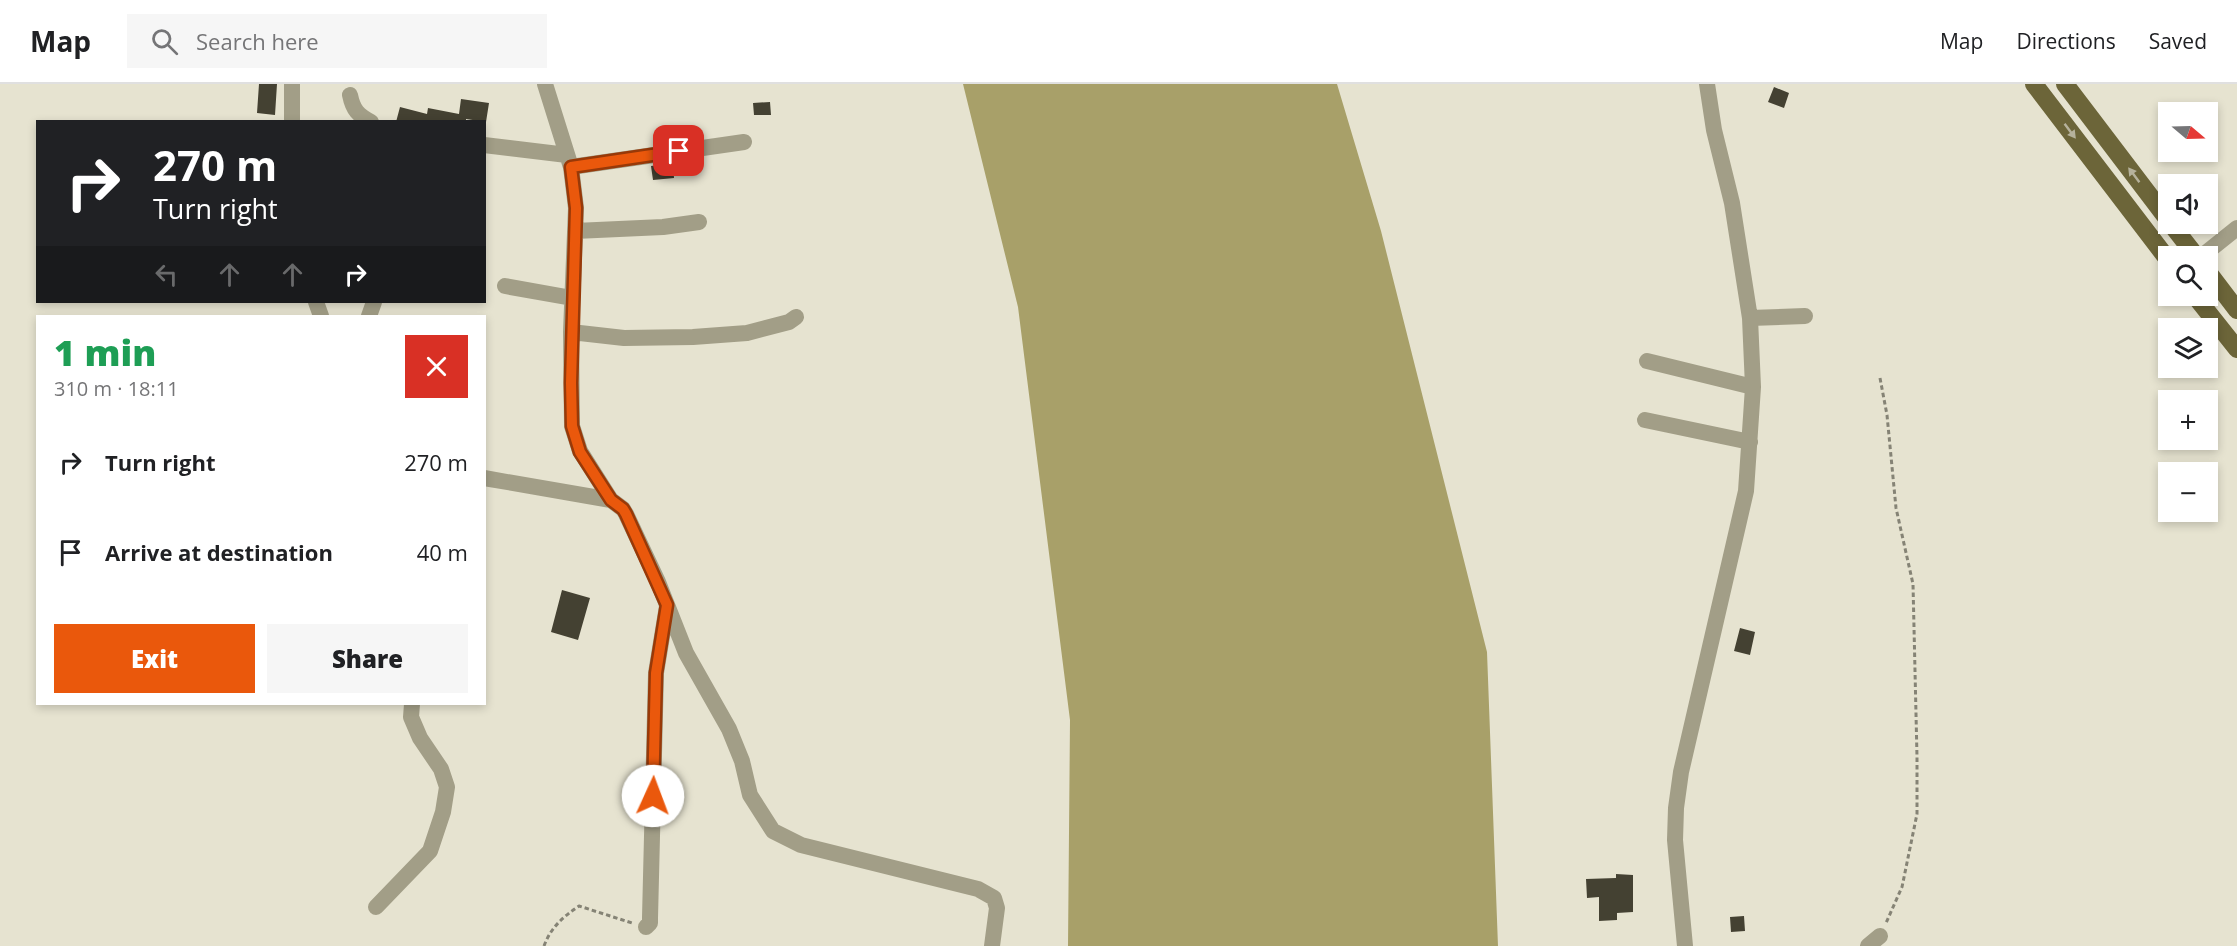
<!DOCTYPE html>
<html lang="en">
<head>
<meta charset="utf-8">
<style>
  body { margin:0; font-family:"Open Sans",sans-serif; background:#f6f6f6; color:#202124; height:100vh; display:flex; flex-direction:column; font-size:22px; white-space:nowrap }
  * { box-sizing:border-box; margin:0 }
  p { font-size:20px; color:#757577 }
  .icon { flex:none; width:33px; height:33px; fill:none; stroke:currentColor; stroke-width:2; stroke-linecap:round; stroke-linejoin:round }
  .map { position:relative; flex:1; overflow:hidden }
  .panel { position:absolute; left:36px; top:231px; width:450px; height:390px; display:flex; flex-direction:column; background:#fff; border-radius:0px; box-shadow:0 3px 9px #0003 }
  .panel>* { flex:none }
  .top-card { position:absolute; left:36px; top:36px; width:450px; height:183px; border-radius:0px; box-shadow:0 3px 9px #0003; background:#202124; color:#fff; overflow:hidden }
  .needle { width:39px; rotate:109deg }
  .buttons { position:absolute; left:2158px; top:18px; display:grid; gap:12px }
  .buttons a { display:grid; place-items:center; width:60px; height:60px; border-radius:0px; background:#fff; box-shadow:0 3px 9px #0003; font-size:30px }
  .pin { position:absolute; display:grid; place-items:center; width:51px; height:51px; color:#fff; margin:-26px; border-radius:12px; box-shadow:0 3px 9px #0006 }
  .me { position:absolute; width:66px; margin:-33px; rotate:2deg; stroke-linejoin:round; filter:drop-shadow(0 0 4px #0008) }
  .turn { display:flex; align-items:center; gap:21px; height:126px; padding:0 18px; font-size:27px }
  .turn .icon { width:78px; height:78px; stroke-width:2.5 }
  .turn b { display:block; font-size:42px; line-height:51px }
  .lanes { display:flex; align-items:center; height:57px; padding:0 18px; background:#0003; justify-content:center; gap:30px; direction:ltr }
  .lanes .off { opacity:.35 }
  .round { display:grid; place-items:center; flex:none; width:63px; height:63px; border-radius:0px; background:#f6f6f6 }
  .summary { display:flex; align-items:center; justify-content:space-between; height:102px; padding:0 18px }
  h1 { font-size:36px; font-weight:800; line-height:45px; color:#1e9e55 }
  .button { display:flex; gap:12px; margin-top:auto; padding:12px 18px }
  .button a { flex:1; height:69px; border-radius:0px; background:#ea580c; color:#fff; font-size:24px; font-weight:800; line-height:69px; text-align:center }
  .button a+a { background:#f6f6f6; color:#202124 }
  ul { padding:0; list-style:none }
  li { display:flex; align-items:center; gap:18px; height:90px; padding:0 18px }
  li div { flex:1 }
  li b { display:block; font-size:22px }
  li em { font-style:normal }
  header { display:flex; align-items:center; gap:36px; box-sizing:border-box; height:84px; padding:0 30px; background:#fff; border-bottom:2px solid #e0e0e0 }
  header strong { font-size:28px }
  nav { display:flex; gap:33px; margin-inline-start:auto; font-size:21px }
  .search { width:420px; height:54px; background:#f6f6f6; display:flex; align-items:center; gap:15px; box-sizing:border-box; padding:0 21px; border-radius:0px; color:#757577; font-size:22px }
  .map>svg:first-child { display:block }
  .water { fill:#a8a069 }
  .building { fill:#444132 }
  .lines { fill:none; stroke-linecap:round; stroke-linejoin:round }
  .path { stroke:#858375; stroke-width:3; stroke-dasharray:4.5 3; stroke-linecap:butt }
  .minor { stroke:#a29e87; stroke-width:16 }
  .major { stroke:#6c6539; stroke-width:18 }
  .oneway { fill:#b6b29c }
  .route-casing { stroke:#983908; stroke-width:15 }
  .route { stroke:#ea580c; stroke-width:10 }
</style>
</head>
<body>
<header>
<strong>Map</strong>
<div class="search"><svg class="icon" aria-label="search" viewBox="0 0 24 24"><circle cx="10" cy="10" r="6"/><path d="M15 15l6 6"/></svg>Search here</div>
<nav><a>Map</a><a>Directions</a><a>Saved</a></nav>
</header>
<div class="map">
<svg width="2237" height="862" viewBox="0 0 2237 862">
  <rect width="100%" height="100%" fill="#e6e3d0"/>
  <!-- water -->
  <path class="water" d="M 963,0 L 1337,0 L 1381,147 L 1487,568 L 1498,862 L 1068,862 L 1070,636 L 1018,223 Z"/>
  <!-- building -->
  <path class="building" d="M 259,0 L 277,0 L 275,31 L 257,29 Z
    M 1774,3 L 1789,9 L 1784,24 L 1768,18 Z
    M 461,15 L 489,19 L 486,38 L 466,35 L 466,38 L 396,38 L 400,23 L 427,30 L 428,24 L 459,30 Z
    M 770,18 L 771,31 L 754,31 L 753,19 Z
    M 673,79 L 674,94 L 653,96 L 651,82 Z
    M 562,506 L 590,514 L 578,556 L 551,548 Z
    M 1740,544 L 1755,548 L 1750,571 L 1734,567 Z
    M 1616,790 L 1633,791 L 1633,828 L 1617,829 L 1617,836 L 1599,837 L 1599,813 L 1587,814 L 1586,795 L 1616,794 Z
    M 1744,832 L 1745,847 L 1731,848 L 1730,833 Z"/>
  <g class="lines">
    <!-- path -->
    <path class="path" d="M 1880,294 L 1887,331 L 1896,424 L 1913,500 L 1917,673 L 1917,730 L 1902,803 L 1886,839
      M 544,862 C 551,843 563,833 579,822 L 632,839"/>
    <!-- minor -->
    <path class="minor" d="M 292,0 L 292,38
      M 545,0 L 571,83 L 576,124 L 571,248 L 572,342 L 580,367 L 611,416 L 623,425 L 626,430 L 658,498 L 686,569 L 729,645 L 742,677 L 750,711 L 773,747 L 801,761 L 978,805 L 994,814 L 997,824 L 992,862
      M 350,11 C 353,26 358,31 371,38
      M 484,61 L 567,71
      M 571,83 L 744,58
      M 575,147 L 663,143 L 699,138
      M 2202,172 L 2237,144
      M 505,202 L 572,214
      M 316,218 L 321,232
      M 369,232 L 374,218
      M 1750,234 L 1805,232
      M 571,248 L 624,254 L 693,253 L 747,249 L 789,238 L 796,233
      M 1647,277 L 1753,303
      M 1645,336 L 1750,358
      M 484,394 L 611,416
      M 376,823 L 430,767 L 443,728 L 447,703 L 441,685 L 420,654 L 411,633 L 412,620
      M 646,843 L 650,839 L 650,834 L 656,589 L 667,522
      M 1685,862 L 1675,756 L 1676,724 L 1681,688 L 1746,407 L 1753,303 L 1750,234 L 1732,119 L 1714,46 L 1707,0
      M 1868,862 L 1880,852"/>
    <!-- major -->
    <path class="major" d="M 2034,0 L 2169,177
      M 2065,0 L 2169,137
      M 2171,140 L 2196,172
      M 2208,188 L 2237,226
      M 2195,212 L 2237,265"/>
  </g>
  <!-- one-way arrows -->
  <defs><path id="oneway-solid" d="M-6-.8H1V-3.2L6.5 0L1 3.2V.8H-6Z" transform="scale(1.5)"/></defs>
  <g class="oneway">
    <use href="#oneway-solid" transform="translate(2070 47) rotate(53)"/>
    <use href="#oneway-solid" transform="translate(2134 91) rotate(-127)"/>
  </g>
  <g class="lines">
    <!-- route casing -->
    <g class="route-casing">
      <path id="route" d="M 653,712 L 656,589 L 667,521 L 626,430 L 623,425 L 611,416 L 580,368 L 572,342 L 571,299 L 576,124 L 571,83 L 679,67"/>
    </g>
    <!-- route -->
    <use href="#route" class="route"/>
  </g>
</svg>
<div class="buttons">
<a><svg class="needle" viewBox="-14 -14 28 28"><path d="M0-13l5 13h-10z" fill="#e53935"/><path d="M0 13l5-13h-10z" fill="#757577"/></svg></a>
<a><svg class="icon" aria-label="sound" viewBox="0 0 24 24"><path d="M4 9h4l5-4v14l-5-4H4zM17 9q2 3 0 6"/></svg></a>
<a><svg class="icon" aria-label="search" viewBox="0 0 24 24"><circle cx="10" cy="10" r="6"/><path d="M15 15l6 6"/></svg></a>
<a><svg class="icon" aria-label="layers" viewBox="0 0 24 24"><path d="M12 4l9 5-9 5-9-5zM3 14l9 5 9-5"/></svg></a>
<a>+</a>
<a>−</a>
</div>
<div class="pin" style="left:679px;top:67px;background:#d93025"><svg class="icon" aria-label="arrive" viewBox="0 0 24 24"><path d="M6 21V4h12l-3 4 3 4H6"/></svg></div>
<svg class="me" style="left:653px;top:712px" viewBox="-20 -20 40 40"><circle r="19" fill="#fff"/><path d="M0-13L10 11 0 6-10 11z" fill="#ea580c"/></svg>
<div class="top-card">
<div class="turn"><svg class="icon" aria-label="right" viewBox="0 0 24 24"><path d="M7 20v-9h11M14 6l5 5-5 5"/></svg><div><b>270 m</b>Turn right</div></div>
<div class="lanes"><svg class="icon off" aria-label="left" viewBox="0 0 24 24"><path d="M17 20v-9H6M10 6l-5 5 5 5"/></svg><svg class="icon off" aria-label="ahead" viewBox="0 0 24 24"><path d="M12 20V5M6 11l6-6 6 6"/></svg><svg class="icon off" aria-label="ahead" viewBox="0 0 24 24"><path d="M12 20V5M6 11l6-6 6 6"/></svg><svg class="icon" aria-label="right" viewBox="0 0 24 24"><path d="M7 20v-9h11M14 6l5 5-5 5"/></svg></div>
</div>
<section class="panel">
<div class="summary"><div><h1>1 min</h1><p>310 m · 18:11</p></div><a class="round" style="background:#d93025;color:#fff"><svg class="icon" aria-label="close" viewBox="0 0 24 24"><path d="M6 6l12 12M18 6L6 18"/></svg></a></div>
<ul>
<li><svg class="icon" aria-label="right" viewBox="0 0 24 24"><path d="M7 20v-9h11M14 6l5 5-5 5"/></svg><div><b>Turn right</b></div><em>270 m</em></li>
<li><svg class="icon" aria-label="arrive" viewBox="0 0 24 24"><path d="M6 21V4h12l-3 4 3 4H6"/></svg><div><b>Arrive at destination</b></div><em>40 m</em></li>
</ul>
<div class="button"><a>Exit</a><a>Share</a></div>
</section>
</div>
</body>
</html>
